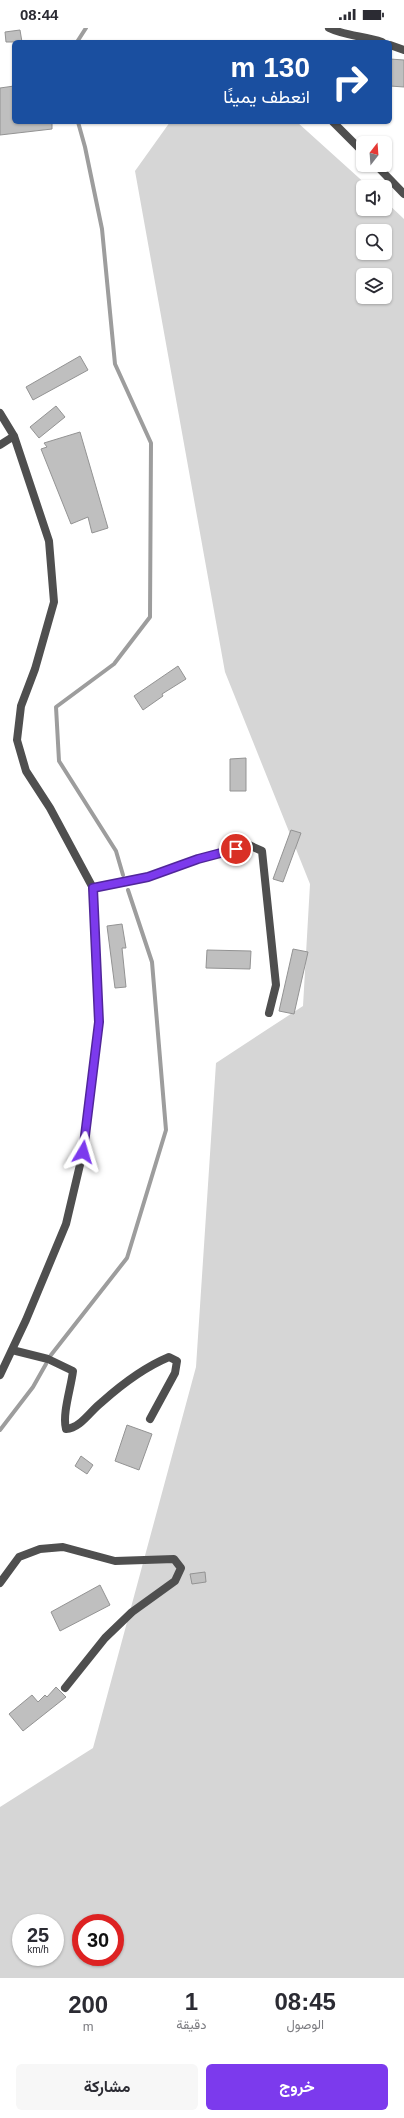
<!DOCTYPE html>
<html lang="ar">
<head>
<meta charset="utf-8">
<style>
  body { margin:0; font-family:Helvetica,Vazirmatn,sans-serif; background:#f7f7f7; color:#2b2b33; direction:rtl; height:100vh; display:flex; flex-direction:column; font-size:15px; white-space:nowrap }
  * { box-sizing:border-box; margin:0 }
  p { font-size:13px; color:#7c7c81 }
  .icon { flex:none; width:22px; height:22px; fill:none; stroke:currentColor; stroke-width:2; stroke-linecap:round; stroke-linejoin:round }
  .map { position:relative; height:1950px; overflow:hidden; direction:ltr }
  .drawer { display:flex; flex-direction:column; background:#fff; flex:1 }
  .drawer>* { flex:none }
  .guide { position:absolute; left:12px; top:12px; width:380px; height:84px; border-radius:6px; box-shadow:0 1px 3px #0004; direction:rtl; background:#1a4fa0; color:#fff; overflow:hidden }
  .needle { width:26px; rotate:17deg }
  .controls { position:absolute; left:356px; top:108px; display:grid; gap:8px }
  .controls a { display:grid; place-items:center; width:36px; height:36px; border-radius:6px; background:#fff; box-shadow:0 1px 3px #0004; font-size:20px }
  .speed { position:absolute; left:12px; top:1886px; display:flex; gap:8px; font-size:20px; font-weight:700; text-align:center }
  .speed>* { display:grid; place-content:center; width:52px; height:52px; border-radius:50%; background:#fff; box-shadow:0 1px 3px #0004; line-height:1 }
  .speed small { font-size:10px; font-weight:400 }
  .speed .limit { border:6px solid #d22; background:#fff; color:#111 }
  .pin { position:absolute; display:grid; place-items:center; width:34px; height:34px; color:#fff; margin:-17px; border:2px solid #fff; border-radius:50%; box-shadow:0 1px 4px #0007 }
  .me { position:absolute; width:44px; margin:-22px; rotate:7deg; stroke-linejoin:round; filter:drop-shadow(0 0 3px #0008) }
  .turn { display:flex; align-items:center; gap:14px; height:84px; padding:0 16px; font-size:18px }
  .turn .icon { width:52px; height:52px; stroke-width:2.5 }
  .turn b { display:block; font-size:28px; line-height:34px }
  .eta { display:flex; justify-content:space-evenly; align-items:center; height:68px; text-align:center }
  .eta b { font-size:24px; font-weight:700; line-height:28px }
  .primary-button { display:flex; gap:8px; margin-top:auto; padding:8px 16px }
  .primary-button a { flex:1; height:46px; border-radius:6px; background:#7c3aed; color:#fff; font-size:16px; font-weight:700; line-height:46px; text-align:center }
  .primary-button a+a { background:#f7f7f7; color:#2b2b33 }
  .status { display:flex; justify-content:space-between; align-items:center; height:28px; padding:0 20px; background:#fff; direction:ltr }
  .status svg { height:11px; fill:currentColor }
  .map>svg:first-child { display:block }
  .green { fill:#d6d6d6; fill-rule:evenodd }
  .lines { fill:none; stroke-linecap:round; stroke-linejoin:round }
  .stream { stroke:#9d9d9d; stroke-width:4 }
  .building { fill:#bfbfbf; stroke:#939393 }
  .street { stroke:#4f4f4f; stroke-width:8 }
  .route-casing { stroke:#51269a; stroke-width:10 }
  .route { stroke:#7c3aed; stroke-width:7 }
</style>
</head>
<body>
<div class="status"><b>08:44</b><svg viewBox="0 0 49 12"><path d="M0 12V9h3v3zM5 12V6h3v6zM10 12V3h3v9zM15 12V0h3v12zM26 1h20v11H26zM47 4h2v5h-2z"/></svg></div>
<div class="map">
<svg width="404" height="1950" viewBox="0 0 404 1950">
  <rect width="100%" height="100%" fill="#fff"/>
  <!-- green -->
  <path class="green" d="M 170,94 L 297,94 L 369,159 L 363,159 L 363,181 L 385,181 L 385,173 L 404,191 L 404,1950 L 0,1950 L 0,1779 L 93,1720 L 196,1339 L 216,1035 L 303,978 L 310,856 L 225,644 L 135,143 ZM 363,203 L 385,203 L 385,225 L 363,225 ZM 363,247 L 385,247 L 385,269 L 363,269 ZM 21,1895 L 55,1895 L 55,1929 L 21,1929 ZM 81,1895 L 115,1895 L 115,1929 L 81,1929 Z"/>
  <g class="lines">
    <!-- stream -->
    <path class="stream" d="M 77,14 L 86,0
      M 78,94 L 85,119 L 102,201 L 115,336 L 151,415 L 150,589 L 114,636 L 56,679 L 59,733 L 116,823 L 123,847
      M 51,1327 L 127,1230 L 166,1102 L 152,934 L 128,862
      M 0,1402 L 33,1359 L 46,1336"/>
  </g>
  <!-- building -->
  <path class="building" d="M 20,2 L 22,14 L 6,14 L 5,4 Z
    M 390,31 L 404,32 L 404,59 L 390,58 Z
    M 14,58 L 14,94 L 52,94 L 52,101 L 0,107 L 0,60 Z
    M 80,328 L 88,342 L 33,372 L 26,359 Z
    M 56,378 L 65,389 L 39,410 L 30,399 Z
    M 80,404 L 108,500 L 92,505 L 88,489 L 71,496 L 41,421 L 47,419 L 44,415 Z
    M 178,638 L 186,651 L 162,666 L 163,668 L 143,682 L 134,668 Z
    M 246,730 L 246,763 L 230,763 L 230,731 Z
    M 291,802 L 301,805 L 283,854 L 273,851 Z
    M 122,896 L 126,920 L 122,920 L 126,959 L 115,960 L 107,898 Z
    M 293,921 L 308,924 L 294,986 L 279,983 Z
    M 207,922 L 251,923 L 250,941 L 206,940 Z
    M 127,1397 L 152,1406 L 139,1442 L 115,1433 Z
    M 81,1428 L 93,1437 L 87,1446 L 75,1438 Z
    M 205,1544 L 206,1554 L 192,1556 L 190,1546 Z
    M 100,1557 L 110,1577 L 60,1603 L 51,1584 Z
    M 56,1659 L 66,1669 L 23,1703 L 9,1686 L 32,1667 L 38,1674 L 45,1667 L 47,1669 Z"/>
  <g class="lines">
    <!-- street -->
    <path class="street" d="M 329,0 C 345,8 365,8 382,14
      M 390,17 L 404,22
      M 333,94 L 363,124
      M 376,137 L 404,166
      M 0,385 L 14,408 L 49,513 L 54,574 L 35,641 L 21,678 L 17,712 L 26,743 L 50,780 L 93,860 L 99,994 L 83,1124 L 66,1196 L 26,1292 L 0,1347
      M 0,417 L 14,408
      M 93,860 L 148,849 L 198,831 L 249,817 L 262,823 L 276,957 L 269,985
      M 12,1322 L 48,1331 L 73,1343 C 71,1360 62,1386 66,1401 C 81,1400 90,1383 102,1374 C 121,1357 145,1339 169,1329 L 177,1333 L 175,1345 L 150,1391
      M 0,1555 L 19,1529 L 40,1521 L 63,1519 L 115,1533 L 174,1531 L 181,1540 L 175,1553 L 132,1584 L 105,1610 L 65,1660"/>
  </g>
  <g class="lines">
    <!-- route casing -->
    <g class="route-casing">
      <path id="route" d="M 83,1124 L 99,994 L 93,860 L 148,849 L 198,831 L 236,821"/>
    </g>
    <!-- route -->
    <use href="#route" class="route"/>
  </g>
</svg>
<div class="controls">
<a><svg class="needle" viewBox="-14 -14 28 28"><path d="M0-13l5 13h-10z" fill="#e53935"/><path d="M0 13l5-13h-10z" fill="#7c7c81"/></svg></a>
<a><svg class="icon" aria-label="sound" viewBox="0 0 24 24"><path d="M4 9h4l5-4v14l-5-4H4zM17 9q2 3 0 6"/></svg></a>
<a><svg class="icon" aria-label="search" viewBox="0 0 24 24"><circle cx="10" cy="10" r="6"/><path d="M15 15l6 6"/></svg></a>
<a><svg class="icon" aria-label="layers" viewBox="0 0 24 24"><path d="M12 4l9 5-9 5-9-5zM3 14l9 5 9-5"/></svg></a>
</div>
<div class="speed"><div>25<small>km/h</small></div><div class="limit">30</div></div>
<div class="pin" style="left:236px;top:821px;background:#d93025"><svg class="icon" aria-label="arrive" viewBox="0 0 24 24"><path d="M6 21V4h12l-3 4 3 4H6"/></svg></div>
<svg class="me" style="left:83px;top:1124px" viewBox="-20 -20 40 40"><path d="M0-17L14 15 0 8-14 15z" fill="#7c3aed" stroke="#fff" stroke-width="4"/></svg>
<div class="guide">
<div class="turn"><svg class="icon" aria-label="right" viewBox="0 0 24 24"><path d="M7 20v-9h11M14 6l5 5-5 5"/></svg><div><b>130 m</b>انعطف يمينًا</div></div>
</div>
</div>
<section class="drawer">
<div class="eta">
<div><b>08:45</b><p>الوصول</p></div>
<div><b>1</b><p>دقيقة</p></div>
<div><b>200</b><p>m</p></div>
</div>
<div class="primary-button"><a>خروج</a><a>مشاركة</a></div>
</section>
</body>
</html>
